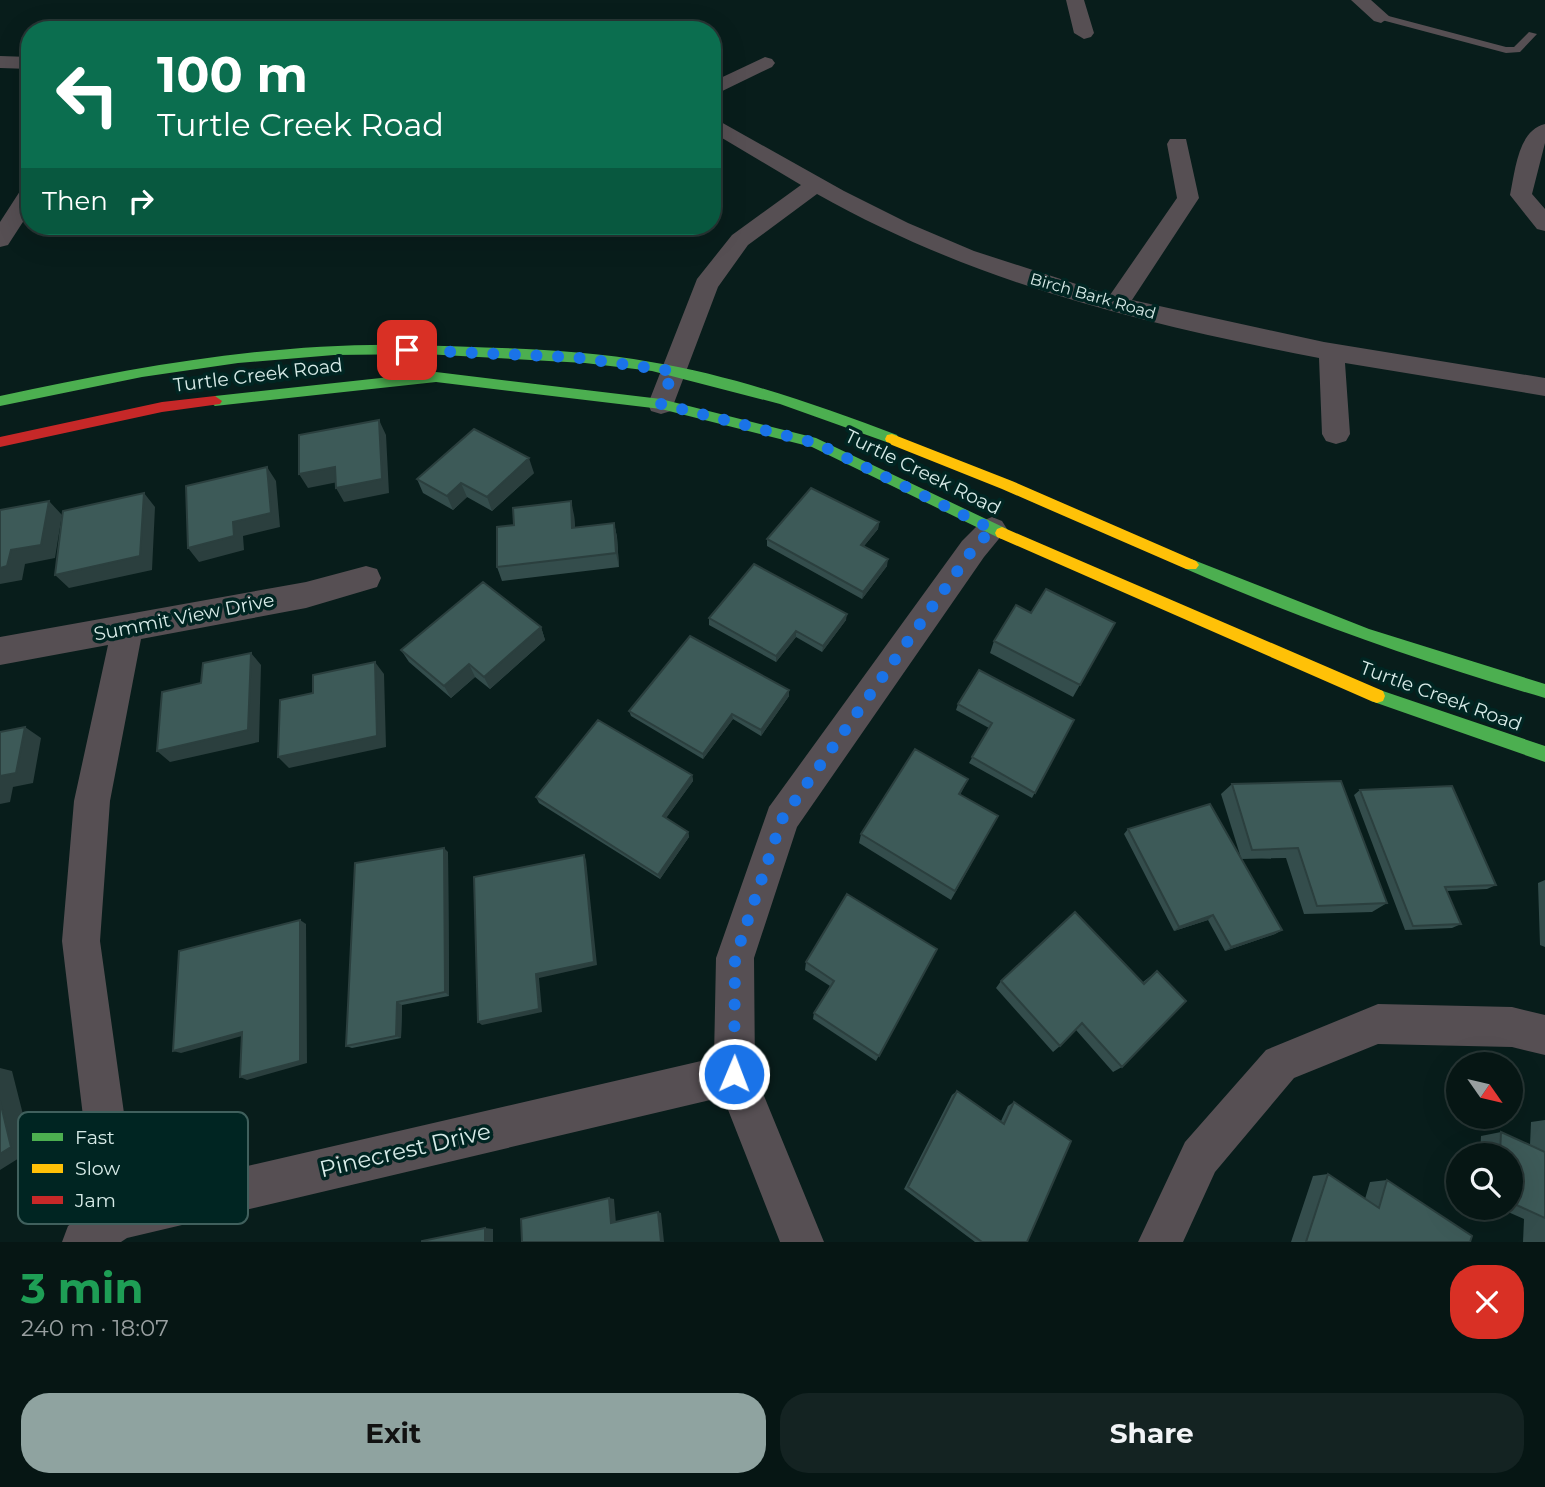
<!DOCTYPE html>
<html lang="en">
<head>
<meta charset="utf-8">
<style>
  body { margin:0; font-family:Montserrat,sans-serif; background:#142322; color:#f1f3f6; height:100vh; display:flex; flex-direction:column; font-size:26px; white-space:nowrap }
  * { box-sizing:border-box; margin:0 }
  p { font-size:23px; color:#989fa0 }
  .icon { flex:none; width:38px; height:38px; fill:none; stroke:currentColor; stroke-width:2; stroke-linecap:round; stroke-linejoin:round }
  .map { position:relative; height:1242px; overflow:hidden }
  .details { display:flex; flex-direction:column; background:#061614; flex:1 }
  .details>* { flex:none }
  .banner { position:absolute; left:21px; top:21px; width:700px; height:214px; border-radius:28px; box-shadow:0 7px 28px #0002,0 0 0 2px #273534; background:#0b6e4f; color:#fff; overflow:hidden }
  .needle { width:46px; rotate:124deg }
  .tools { position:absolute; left:1446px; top:1052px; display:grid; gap:14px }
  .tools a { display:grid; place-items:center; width:77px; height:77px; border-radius:50%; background:#061614; box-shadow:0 7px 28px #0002,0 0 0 2px #273534; font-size:35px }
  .pin { position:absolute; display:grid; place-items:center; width:60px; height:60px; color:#fff; margin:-30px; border-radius:14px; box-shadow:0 4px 10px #0006 }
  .me { position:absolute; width:77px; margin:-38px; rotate:1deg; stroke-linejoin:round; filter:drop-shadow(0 0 5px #0008) }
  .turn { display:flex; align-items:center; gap:24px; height:147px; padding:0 21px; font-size:32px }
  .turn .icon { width:91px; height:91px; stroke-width:2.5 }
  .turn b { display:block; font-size:49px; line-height:60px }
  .then { display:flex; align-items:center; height:66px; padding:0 21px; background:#0003; gap:14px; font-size:26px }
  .round { display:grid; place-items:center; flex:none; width:74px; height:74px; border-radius:28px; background:#142322 }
  .overview { display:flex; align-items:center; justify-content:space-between; height:119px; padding:0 21px }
  h1 { font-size:42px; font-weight:700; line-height:52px; color:#1e9e55 }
  .button { display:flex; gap:14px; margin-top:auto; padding:14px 21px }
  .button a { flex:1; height:80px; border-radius:28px; background:#8fa3a0; color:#111; font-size:28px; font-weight:700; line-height:80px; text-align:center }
  .button a+a { background:#142322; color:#f1f3f6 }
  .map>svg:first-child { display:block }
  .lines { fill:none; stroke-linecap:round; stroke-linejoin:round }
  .lane { fill:#564f53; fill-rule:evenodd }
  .street { fill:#564f53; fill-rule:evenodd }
  .fast { fill:#4caf50; fill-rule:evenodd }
  .slow { fill:#ffc107; fill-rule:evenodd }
  .jam { fill:#c62828; fill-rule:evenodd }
  .wall { fill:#344d4c }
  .shaded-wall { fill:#2b3f3e }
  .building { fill:#3d5a58; stroke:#2b3f3e; stroke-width:2 }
  .route { stroke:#1a73e8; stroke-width:12; stroke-dasharray:0 21.6 }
  .labels { text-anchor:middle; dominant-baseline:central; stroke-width:7; stroke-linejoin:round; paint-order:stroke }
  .far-street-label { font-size:16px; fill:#d7ebe8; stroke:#002522 }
  .street-label { font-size:19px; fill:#d7ebe8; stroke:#002522 }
  .near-street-label { font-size:23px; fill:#d7ebe8; stroke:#002522 }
  .key { fill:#002522; stroke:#40605d; stroke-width:2 }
  .key-label { font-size:19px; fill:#d7ebe8 }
</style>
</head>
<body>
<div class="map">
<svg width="1545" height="1242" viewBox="0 0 1545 1242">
  <rect width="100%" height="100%" fill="#081d1b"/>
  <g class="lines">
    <!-- lane -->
    <path class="lane" d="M 1381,14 L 1506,47 L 1514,47 L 1529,32 L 1537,34 L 1520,52 L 1506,53 L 1378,19 L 1378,15 Z"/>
    <!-- street -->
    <path class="street" d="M 1066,0 L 1084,0 L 1094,33 L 1091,37 L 1084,39 L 1074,33 Z
      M 1351,0 L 1371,0 L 1390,17 L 1381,23 L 1374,21 Z
      M 0,56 L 30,57 L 30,69 L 0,68 Z
      M 765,57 L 772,59 L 775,63 L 772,67 L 712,96 L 712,82 Z
      M 712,117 L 844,191 L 908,223 L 974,251 L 1110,295 L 1177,198 L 1167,144 L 1170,139 L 1186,139 L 1199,198 L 1132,300 L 1324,342 L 1545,378 L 1545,396 L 1345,363 L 1350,434 L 1346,441 L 1336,444 L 1326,441 L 1322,434 L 1319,358 C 1143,324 975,283 817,194 L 748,245 L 718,287 L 671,411 L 661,414 L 651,411 L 648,404 L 697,279 L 732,235 L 801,185 L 712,132 Z
      M 1545,124 L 1545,143 L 1532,194 L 1545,209 L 1545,231 L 1537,229 L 1510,195 C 1515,172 1518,130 1545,124 Z
      M 30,186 L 30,211 L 8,245 L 0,247 L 0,222 L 22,188 Z
      M 992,517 L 1002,521 L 1007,529 L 984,557 L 797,827 L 754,958 L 755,1074 L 824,1242 L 780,1242 L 723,1097 L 127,1238 L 121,1242 L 62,1242 L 68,1226 L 94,1208 L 62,941 L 74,801 L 108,645 L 0,665 L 0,637 L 306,582 L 366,566 L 377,569 L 381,578 L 377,587 L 306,608 L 141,639 L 110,801 L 100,941 L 135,1192 L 714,1058 L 716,958 L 769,807 L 962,541 L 982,521 Z
      M 1378,1004 L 1512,1007 L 1545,1015 L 1545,1055 L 1512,1047 L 1378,1044 L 1294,1078 L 1215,1172 L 1183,1242 L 1138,1242 L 1185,1142 L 1266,1050 Z"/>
    <!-- fast -->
    <path class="fast" d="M 411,345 C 490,348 573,348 651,362 C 735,376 818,405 897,435 L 899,439 L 892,444 L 780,404 L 652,371 L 585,363 L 425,354 L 334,355 L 238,363 L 142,377 L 0,406 L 0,396 C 135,367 272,342 411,345 Z
      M 436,372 L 661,399 L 816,438 L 1007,529 L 1009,533 L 1002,539 L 997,537 L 812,447 L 661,409 L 436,382 L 215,406 L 208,401 L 215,396 Z
      M 1191,559 L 1369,629 L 1545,684 L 1545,698 C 1422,662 1303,620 1186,569 L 1183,565 L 1186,561 Z
      M 1377,689 L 1545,746 L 1545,762 L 1371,701 L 1369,696 L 1371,691 Z"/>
    <!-- slow -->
    <path class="slow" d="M 892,434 L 1012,481 L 1196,561 L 1199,565 L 1196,569 L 1186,569 L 1002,489 L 887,443 L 885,439 L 887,435 Z
      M 1002,527 L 1383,691 L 1385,696 L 1383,701 L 1377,703 L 1371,701 L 997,537 L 995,533 L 997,529 Z"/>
    <!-- jam -->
    <path class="jam" d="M 215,396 L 222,401 L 220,404 L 162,412 L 0,447 L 0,437 L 162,402 Z"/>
  </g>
  <!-- wall -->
  <path class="wall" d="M 534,473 L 492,511 L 467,497 L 453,510 L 423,493 L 417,479 Z
    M 574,515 L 575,528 L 614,523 L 617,537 L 619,567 L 502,581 L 497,567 L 514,525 Z
    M 879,522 L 878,529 L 864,546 L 887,566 L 862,599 L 767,546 L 767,539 Z
    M 1031,613 L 1115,623 L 1073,697 L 990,653 L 994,641 Z
    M 709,618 L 846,620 L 822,652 L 796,637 L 776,662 L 709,625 Z
    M 541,627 L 545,640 L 490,689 L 475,677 L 451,698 L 409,662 L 401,650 Z
    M 789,690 L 789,696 L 761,736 L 733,719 L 703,759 L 631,716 L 629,711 Z
    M 958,704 L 1074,720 L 1032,798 L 969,763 L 989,728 L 956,710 Z
    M 692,775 L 693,781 L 666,818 L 688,832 L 689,837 L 660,879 L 539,803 L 536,797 Z
    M 968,779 L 960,795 L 998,816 L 951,900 L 859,843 L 861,834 Z
    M 1232,784 L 1387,903 L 1372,912 L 1304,914 L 1286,858 L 1241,859 L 1282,930 L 1275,934 L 1225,951 L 1208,920 L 1174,931 L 1124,834 L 1128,829 L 1241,858 L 1221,794 Z
    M 1360,790 L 1496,885 L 1487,889 L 1447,891 L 1461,924 L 1452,928 L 1405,930 L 1354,795 Z
    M 448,852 L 449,996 L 402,1005 L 401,1038 L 352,1048 L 346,1046 Z
    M 1545,880 L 1545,947 L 1540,945 L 1538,883 Z
    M 937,949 L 876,1061 L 813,1019 L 814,1013 L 830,986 L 805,970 L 806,962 Z
    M 1157,971 L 1122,1067 L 1113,1072 L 1076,1030 L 1060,1046 L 1053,1052 L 996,988 L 1001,981 L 1143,982 Z
    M 957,1091 L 1001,1121 L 1008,1106 L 1014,1102 L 1027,1242 L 975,1242 L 904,1189 L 952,1095 Z
    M 1545,1120 L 1545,1242 L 1523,1242 L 1524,1219 L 1499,1208 L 1510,1208 L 1510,1155 L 1480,1155 L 1481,1136 L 1501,1132 L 1530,1145 L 1531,1122 Z
    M 1328,1174 L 1365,1199 L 1370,1182 L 1387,1180 L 1470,1242 L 1291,1242 L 1313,1176 Z"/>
  <!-- shaded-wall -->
  <path class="shaded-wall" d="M 379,420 L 386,435 L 389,493 L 344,502 L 336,488 Z
    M 529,458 L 534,473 L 492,511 L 487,497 Z
    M 267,467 L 276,481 L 280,527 L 243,536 L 244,550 L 199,562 L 188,548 Z
    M 335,467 L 343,481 L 308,488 L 299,474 Z
    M 461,483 L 467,497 L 453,510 L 447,496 Z
    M 144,493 L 155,507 L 152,570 L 69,588 L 55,575 Z
    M 49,501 L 62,515 L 55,558 L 25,564 L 22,580 L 0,584 L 0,568 L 11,550 Z
    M 571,501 L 574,515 L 576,542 L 572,528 Z
    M 879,522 L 878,529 L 860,551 L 861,545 Z
    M 614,523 L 617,537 L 619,567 L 616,553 Z
    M 888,559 L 887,566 L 862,599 L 863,592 Z
    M 847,614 L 846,620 L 822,652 L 823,646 Z
    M 541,627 L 545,640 L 490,689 L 484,677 Z
    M 796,631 L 796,637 L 776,662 L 776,656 Z
    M 251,653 L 261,665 L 259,742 L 170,762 L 157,751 Z
    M 375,662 L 384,674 L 386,747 L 289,768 L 278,757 Z
    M 469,664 L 475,677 L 451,698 L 444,686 Z
    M 789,690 L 789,696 L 761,736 L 761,730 Z
    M 732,714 L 733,719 L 703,759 L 703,754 Z
    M 25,727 L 41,738 L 33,783 L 13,787 L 10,802 L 0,804 L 0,776 Z
    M 692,775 L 693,781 L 664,821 L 663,816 Z
    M 688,832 L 689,837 L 660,879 L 658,875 Z
    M 444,848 L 448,852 L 449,996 L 445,992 Z
    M 584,855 L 586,860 L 597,965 L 539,978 L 542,1012 L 482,1025 L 478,1022 L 536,974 Z
    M 1213,915 L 1208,920 L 1174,931 L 1179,927 Z
    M 300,920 L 306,924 L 307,1063 L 247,1080 L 240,1077 Z
    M 1282,930 L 1275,934 L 1225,951 L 1231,947 Z
    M 397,1002 L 402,1005 L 401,1038 L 396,1036 Z
    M 242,1032 L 249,1034 L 181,1053 L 173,1051 Z
    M 0,1068 L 12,1071 L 32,1150 L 0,1170 Z
    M 609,1198 L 614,1199 L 616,1224 L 611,1223 Z
    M 658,1212 L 661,1213 L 664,1242 L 661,1242 Z
    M 485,1228 L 493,1229 L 493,1242 L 485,1242 Z"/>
  <!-- building -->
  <path class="building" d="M 379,420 L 382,479 L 336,488 L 335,467 L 299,474 L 299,435 Z
    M 474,429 L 529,458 L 487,497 L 461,483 L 447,496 L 417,479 Z
    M 267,467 L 271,513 L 233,522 L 234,536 L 188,548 L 186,486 Z
    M 811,488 L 879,522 L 861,545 L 888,559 L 863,592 L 767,539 Z
    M 144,493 L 140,556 L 55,575 L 63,511 Z
    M 49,501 L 41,545 L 11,550 L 7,566 L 0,568 L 0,510 Z
    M 571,501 L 572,528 L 614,523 L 616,553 L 497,567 L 497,527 L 514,525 L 513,508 Z
    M 754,564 L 847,614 L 823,646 L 796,631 L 776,656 L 709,618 Z
    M 483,582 L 541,627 L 484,677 L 469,664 L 444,686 L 401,650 Z
    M 1046,589 L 1115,623 L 1080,685 L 994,641 L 1016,605 L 1031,613 Z
    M 690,636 L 789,690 L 761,730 L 732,714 L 703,754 L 629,711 Z
    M 251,653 L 248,730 L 157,751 L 162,692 L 201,683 L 203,663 Z
    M 375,662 L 377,736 L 278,757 L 280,700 L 313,693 L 313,675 Z
    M 979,670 L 1074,720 L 1035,793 L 972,757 L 992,723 L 958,704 Z
    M 598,720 L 692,775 L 663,816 L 688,832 L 658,875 L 536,797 Z
    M 25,727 L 16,773 L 0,776 L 0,732 Z
    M 915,749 L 968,779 L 959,794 L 998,816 L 955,891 L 861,834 Z
    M 1341,781 L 1387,903 L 1317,906 L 1298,848 L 1252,850 L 1232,784 Z
    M 1452,786 L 1496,885 L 1445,887 L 1461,924 L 1413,926 L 1360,790 Z
    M 1210,804 L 1282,930 L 1231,947 L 1213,915 L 1179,927 L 1128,829 Z
    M 444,848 L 445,992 L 397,1002 L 396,1036 L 346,1046 L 355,863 Z
    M 584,855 L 594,962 L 536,974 L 539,1009 L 478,1022 L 474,877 Z
    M 847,894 L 937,949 L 879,1056 L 814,1013 L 834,981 L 806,962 Z
    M 1075,912 L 1144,984 L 1157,971 L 1186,1001 L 1122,1067 L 1082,1023 L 1060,1046 L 1001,981 Z
    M 300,920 L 300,1061 L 240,1077 L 242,1032 L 173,1051 L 179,951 Z
    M 957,1091 L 1004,1124 L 1014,1102 L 1071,1141 L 1027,1242 L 982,1242 L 908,1187 Z
    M 0,1101 L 11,1147 L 0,1154 Z
    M 1501,1132 L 1545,1152 L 1545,1218 L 1510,1202 L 1510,1155 L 1500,1155 Z
    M 1328,1174 L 1379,1208 L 1387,1180 L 1472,1236 L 1470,1242 L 1306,1242 Z
    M 609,1198 L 611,1223 L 658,1212 L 661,1242 L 522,1242 L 521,1219 Z
    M 485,1228 L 485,1242 L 422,1242 L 422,1241 Z"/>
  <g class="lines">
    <!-- route -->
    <path class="route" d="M 407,350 L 572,357 L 673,371 L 661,404 L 816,443 L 992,529 L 973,549 L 782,819 L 735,958 L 734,1074"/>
  </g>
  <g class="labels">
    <!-- far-street labels -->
    <g class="far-street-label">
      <text transform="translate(1093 296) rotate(16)">Birch Bark Road</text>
    </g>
    <!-- street labels -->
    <g class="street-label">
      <text transform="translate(258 375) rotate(-7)">Turtle Creek Road</text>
      <text transform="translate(923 472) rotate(26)">Turtle Creek Road</text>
      <text transform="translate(184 617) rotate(-11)">Summit View Drive</text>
      <text transform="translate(1441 696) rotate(20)">Turtle Creek Road</text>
    </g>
    <!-- near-street labels -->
    <g class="near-street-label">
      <text transform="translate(405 1150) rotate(-13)">Pinecrest Drive</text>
    </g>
  </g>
  <!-- legend -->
  <rect x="18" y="1112" width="230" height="112" rx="10" class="key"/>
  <rect x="32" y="1133" width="31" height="8" fill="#4caf50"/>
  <rect x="32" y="1164" width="31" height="9" fill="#ffc107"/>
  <rect x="32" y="1196" width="31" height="8" fill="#c62828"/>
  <g class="key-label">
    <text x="75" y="1144">Fast</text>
    <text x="75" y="1175">Slow</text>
    <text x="75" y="1207">Jam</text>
  </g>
</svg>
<div class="tools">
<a><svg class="needle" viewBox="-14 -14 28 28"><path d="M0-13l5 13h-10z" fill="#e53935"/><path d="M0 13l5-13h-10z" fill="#989fa0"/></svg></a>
<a><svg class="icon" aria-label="search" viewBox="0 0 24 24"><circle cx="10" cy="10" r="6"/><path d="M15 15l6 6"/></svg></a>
</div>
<div class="pin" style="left:407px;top:350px;background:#d93025"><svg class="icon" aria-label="arrive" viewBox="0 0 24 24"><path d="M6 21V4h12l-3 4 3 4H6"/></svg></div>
<svg class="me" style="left:734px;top:1074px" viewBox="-20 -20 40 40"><circle r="17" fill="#1a73e8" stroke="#fff" stroke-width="3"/><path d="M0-11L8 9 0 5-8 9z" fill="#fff"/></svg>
<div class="banner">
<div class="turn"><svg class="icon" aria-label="left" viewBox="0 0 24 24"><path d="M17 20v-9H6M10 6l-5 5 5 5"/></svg><div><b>100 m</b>Turtle Creek Road</div></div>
<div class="then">Then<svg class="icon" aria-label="right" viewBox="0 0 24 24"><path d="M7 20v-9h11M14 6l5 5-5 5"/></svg></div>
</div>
</div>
<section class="details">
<div class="overview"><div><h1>3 min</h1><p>240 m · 18:07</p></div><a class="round" style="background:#d93025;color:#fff"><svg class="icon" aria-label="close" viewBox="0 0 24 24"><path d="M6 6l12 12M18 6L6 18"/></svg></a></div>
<div class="button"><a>Exit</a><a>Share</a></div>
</section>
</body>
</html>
